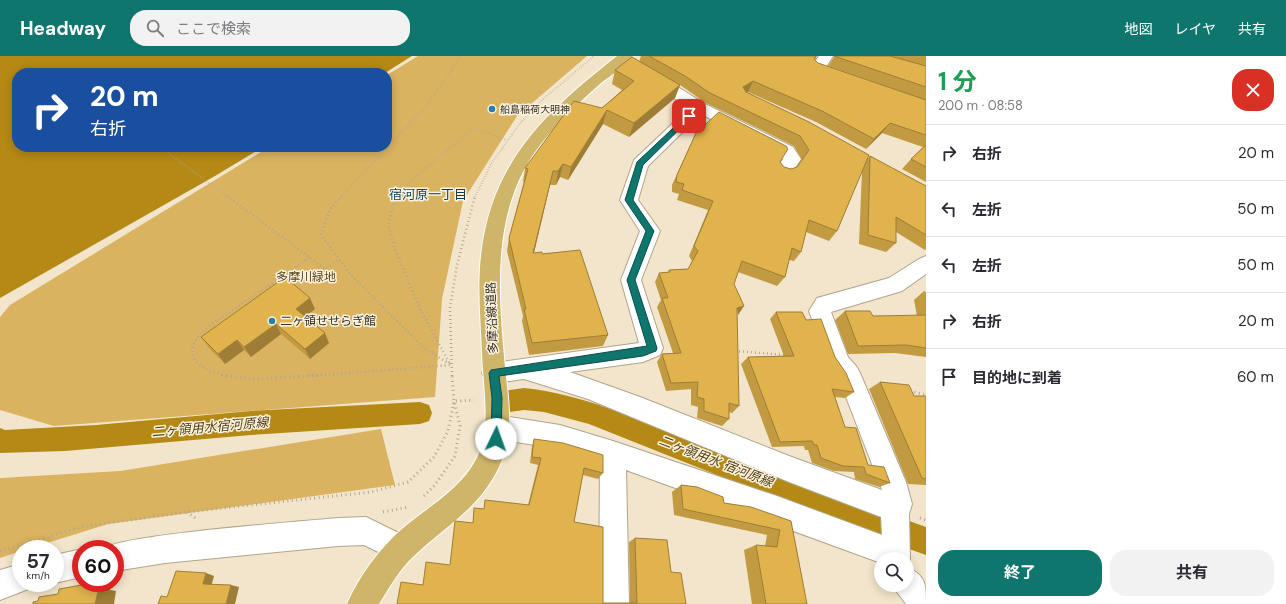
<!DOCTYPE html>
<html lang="ja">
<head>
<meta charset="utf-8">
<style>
  body { margin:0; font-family:"DM Sans","Noto Sans JP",sans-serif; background:#f2f2f3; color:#2b2b33; height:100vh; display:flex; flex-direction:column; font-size:15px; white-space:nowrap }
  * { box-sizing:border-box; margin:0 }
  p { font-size:13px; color:#7c7c81 }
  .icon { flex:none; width:22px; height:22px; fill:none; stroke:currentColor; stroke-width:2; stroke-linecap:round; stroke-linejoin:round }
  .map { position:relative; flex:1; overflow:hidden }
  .details { display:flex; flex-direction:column; background:#fff; width:360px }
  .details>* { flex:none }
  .hud { position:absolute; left:12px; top:12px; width:380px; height:84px; border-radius:16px; box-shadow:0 2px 10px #0003; background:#1a4fa0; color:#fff; overflow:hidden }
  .fabs { position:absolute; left:874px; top:496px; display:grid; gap:8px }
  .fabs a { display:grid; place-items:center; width:40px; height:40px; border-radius:50%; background:#fff; box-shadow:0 2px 10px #0003; font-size:20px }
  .speed { position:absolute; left:12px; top:484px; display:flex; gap:8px; font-size:20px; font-weight:700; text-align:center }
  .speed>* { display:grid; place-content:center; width:52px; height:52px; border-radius:50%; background:#fff; box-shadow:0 2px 10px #0003; line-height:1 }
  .speed small { font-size:10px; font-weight:400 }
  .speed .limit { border:6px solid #d22; background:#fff; color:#111 }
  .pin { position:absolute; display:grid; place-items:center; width:34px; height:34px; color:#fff; margin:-17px; border-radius:8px; box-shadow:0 2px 6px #0006 }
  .me { position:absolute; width:44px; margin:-22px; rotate:3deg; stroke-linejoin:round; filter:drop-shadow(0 0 3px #0008) }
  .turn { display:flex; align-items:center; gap:14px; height:84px; padding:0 12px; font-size:18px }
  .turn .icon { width:52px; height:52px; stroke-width:2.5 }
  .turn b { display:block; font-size:28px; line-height:34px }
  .round { display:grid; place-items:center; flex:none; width:42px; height:42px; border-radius:16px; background:#f2f2f3 }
  .headline { display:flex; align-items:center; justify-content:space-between; height:68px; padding:0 12px }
  h1 { font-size:24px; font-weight:700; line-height:30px; color:#1e9e55 }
  .cta { display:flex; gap:8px; margin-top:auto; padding:8px 12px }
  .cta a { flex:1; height:46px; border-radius:16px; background:#0f766e; color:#fff; font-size:16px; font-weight:700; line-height:46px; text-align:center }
  .cta a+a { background:#f2f2f3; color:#2b2b33 }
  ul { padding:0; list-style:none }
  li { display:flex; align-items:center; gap:12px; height:56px; padding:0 12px; border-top:1px solid #e1e1e2 }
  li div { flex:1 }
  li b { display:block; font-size:15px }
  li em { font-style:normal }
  header { display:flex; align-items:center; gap:24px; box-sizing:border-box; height:56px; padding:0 20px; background:#0f766e; color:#fff }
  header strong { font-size:19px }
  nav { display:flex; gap:22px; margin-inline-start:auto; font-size:14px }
  .search { width:280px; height:36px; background:#f2f2f3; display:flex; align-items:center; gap:10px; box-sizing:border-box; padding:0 14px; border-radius:16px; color:#7c7c81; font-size:15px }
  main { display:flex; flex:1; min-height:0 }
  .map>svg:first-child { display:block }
  .green { fill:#dab360 }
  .water { fill:#b58915 }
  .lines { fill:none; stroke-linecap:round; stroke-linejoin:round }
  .canal { fill:#b58915; fill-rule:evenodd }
  .minor-casing { stroke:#b0a48b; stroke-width:2 }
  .major-casing { stroke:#fff; stroke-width:2 }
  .path-far2 { stroke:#b0a692; stroke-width:2; stroke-dasharray:0.5 2; stroke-linecap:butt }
  .path-far1 { stroke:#b0a692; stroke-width:2.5; stroke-dasharray:1 3; stroke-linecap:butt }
  .path { stroke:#b0a692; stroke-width:3; stroke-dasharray:1 3.5; stroke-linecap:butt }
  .minor { fill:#fff; fill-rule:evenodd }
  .major { fill:#cfb56a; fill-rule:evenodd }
  .wall { fill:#c29a42 }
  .shaded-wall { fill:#9e7d36 }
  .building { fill:#e1b34d; stroke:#9e7d36 }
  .route { fill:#0f766e; stroke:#0a4d48 }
  .poi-dot { fill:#2381ad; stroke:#fdf3de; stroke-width:1.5 }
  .labels { text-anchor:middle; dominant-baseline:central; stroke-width:3; stroke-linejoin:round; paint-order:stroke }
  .far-poi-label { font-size:10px; fill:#342f25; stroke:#fdf3de; text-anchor:start }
  .park-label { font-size:12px; fill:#58451b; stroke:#fdf3de }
  .street-label { font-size:12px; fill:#342f25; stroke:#fdf3de }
  .poi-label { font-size:12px; fill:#342f25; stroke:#fdf3de; text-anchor:start }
  .neighbourhood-label { font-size:13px; fill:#113c52; stroke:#fdf3de }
  .water-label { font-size:13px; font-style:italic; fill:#4f3c11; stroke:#fdf3de }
</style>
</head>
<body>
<header>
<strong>Headway</strong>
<div class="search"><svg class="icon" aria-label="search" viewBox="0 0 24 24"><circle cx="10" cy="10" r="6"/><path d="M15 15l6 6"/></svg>ここで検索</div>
<nav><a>地図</a><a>レイヤ</a><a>共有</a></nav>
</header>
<main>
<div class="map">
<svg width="926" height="548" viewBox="0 0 926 548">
  <rect width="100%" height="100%" fill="#f2e5cb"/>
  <!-- green -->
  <path class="green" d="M 418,0 L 587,0 L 517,60 L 463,145 L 442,243 L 435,341 L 54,370 L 0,354 L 0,261 L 10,249 L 269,91 L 387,91 L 387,19 Z
    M 381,373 L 395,429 L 108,468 L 28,493 L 21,493 L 21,495 L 0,502 L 0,422 L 120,415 Z"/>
  <!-- water -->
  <path class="water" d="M 0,0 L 412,0 L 385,17 L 17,17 L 17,91 L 263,91 L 215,120 L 0,242 Z"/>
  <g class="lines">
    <!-- canal -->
    <path class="canal" d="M 524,332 C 582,338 637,363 691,384 C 769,414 847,443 926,471 L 926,499 L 847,471 L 589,368 L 544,356 L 524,354 L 503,357 L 495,354 L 491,346 L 495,338 L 503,335 Z
      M 420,346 L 429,349 L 432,357 L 429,365 L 420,368 L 251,379 L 65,395 L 0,397 L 0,372 L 5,374 L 96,369 L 251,355 Z"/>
    <!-- minor casing -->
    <g class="minor-casing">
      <path id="minor" d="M 819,0 L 833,0 L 826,11 L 843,18 L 845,21 L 843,24 C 835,26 815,21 810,13 Z
        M 652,17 L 657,18 L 705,48 L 793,91 L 801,103 L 790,120 L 784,122 L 778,120 L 775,116 L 783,103 L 781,99 L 701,58 L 648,110 L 638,144 L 660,175 L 641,224 L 663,292 L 660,299 L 643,306 L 570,316 L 640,341 L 789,400 L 882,434 L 839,323 L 828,307 L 809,255 L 817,242 L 889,222 L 919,203 L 926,200 L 926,218 L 902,235 L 831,256 L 848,301 L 856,310 L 860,317 L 906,426 L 912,448 L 909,458 L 910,503 L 907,511 L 907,503 L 881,503 L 881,507 L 626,414 L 629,548 L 599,548 L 600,405 L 560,393 L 497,383 L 488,379 L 485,371 L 488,363 L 497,359 L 560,369 L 613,385 L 777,440 L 882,479 L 881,461 L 789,426 L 588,343 L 524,323 L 494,327 L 486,324 L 482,317 L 486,310 L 494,307 L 639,287 L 621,224 L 640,175 L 620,144 L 634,104 L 689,52 L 647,24 L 645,21 L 647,18 Z
        M 366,461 L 411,483 L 415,493 L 411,503 L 401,507 L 364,489 L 338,490 L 165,507 L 115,515 L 115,493 L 104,493 C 114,479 308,465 338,462 Z
        M 82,493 L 81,521 L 55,527 L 54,527 L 55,499 Z
        M 21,508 L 21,527 L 33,527 L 31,532 L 0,544 L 0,514 Z
        M 907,511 C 926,520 926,528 926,548 L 906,548 L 897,536 L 894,529 L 907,529 Z"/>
    </g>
    <!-- major casing -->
    <g class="major-casing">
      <path id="major" d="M 617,0 L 633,0 C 626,11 611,19 601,27 C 572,53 542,80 524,114 C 492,174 499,246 505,311 C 508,342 514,375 502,404 C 482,452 448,467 413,501 C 399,514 389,532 379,548 L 347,548 C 359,520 380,492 403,472 C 429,450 465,431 479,397 C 491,366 483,329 482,296 C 481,268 478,240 480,211 C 487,110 542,59 617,0 Z"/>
    </g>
    <!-- path-far2 -->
    <path class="path-far2" d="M 160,91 L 228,141
      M 341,141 L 428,48 L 461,0
      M 395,141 L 398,136 L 474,72 L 507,84
      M 475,141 L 491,108 L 521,66 L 542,44 L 594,0"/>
    <!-- path-far1 -->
    <path class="path-far1" d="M 227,140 L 325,213 L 339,204
      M 342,140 L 330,153 L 321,179 L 351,219 L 426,294 L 450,308
      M 396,140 L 388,169 L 395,193 L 419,251 L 450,308
      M 735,295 L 786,299
      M 226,320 C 199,312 180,303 202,275 L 310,201
      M 309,320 L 451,309
      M 452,320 L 450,252 L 457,209 L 475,140"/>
    <!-- path -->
    <path class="path" d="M 222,319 L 255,323 L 323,319
      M 910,335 L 926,339
      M 424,440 L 435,429 L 455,400 L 460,370 L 454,345 L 452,319
      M 187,456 L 198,464
      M 383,456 L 409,451
      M 920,462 L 926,464
      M 0,495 L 80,471 L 187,456 L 371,436 L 408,426 L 434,401 L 448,375 L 454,345 L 474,344"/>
    <!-- minor -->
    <use href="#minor" class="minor"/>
    <!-- major -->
    <use href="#major" class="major"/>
  </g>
  <!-- wall -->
  <path class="wall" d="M 641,0 L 817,0 L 815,4 L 818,7 L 926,44 L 926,126 L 902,113 L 911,103 L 923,91 L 882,77 L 866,93 L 816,66 L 748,36 L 746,36 L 866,105 L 870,100 L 926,130 L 926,193 L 925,194 L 896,176 L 896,187 L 886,196 L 859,188 L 862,115 L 837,175 L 829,185 L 806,176 L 801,196 L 794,205 L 789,204 L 785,221 L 777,230 L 738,216 L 734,228 L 737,259 L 739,350 L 732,357 L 729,356 L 729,363 L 722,370 L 697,362 L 698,351 L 691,349 L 691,333 L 666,335 L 657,306 L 662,298 L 673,297 L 657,251 L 661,244 L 655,226 L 659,217 L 668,216 L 669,214 L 688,213 L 692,205 L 689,200 L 708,154 L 677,144 L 679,138 L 672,136 L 672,129 L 696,77 L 780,106 L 784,111 L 791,113 L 797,111 L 802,104 L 794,90 L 706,47 L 680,29 L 675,42 L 629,81 L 603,68 L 568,124 L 560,121 L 556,129 L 550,129 L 534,197 L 542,198 L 608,279 L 603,290 L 529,299 L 522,265 L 523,260 L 507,195 L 509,182 L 524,126 L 523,126 L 525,112 L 602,52 L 622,34 L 612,28 L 615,14 L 639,6 Z
    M 834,0 L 926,0 L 926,44 L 828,10 L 834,1 Z
    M 924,235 L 926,236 L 926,301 L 895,297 L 848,298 L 835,264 L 845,255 L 873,260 L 917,260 L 914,244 Z
    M 315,253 L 305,260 L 329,287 L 310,303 L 281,278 L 251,301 L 244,294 L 225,308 L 209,292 L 201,281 Z
    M 776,256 L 806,264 L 835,301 L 854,336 L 845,342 L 835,341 L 845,371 L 868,409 L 890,427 L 879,431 L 855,423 L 854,416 L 834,415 L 812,407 L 808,394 L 805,394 L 804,390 L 772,391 L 741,308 L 748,301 L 784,300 L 770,263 Z
    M 880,326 L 914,340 L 926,340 L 926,429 L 908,428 L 869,333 Z
    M 534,383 L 603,417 L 598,423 L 583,419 L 574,466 L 603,547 L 630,547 L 629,486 L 635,482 L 671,516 L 686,548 L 397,548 L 450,509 L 473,467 L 484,453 L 528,449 L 538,409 L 530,407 L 532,390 Z
    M 681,429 L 724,447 L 791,465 L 807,548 L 752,548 L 744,494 L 756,489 L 765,490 L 767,479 L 674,459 L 672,436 Z"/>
  <!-- shaded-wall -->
  <path class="shaded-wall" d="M 753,25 L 748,36 L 738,41 L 743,31 Z
    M 680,29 L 675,42 L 629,81 L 634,67 Z
    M 607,54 L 603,68 L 568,124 L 571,111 Z
    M 890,67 L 882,77 L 866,93 L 874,83 Z
    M 563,108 L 560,121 L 556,129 L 558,115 Z
    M 553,115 L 550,129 L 531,209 L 533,197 Z
    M 310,242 L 315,253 L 301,263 L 296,253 Z
    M 744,250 L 738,259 L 737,252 Z
    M 276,268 L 281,278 L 251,301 L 244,291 Z
    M 325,277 L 329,287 L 310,303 L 305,293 Z
    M 237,284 L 244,294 L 225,308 L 218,298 Z
    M 206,517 L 214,520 L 211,531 L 203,528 Z
    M 93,527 L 111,531 L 110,534 L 116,535 L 114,548 L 95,548 L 92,533 Z
    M 231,529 L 239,531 L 235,548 L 226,548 Z"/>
  <!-- building -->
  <path class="building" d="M 649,0 L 816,0 L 814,3 L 818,7 L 926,44 L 926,79 L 890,67 L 874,83 L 822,55 L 753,25 L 743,31 L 746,36 L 809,66 L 869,99 L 837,175 L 809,164 L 801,196 L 792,192 L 785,221 L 742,205 L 734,228 L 744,250 L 737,252 L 739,350 L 729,347 L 729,363 L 704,355 L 704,343 L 697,341 L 698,326 L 671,327 L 662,298 L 681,297 L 662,242 L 668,242 L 659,217 L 670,216 L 669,214 L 688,213 L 698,195 L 694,190 L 713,145 L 682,134 L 684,128 L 676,126 L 677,119 L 696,77 L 719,56 L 786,90 L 788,93 L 780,106 L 784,111 L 791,113 L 797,111 L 809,94 L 800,80 L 710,37 L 685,20 Z
    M 834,0 L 890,0 L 926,10 L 926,31 Z
    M 632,1 L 680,29 L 634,67 L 607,54 L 571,111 L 563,108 L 558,115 L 553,115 L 533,197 L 542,196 L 542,198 L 580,194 L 608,279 L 532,287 L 524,253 L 526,253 L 509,182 L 528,113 L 525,112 L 574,45 L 602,52 L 634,25 L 615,14 Z
    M 926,89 L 926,111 L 911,103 Z
    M 870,100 L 926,130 L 926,179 L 896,161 L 896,187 L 868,179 Z
    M 285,221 L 310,242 L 296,253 L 325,277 L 305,293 L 276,268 L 244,291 L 237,284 L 218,298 L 201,281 Z
    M 845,255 L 870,255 L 873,260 L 926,259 L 926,292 L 906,289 L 858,290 Z
    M 776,256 L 802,256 L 806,264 L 821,263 L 835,301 L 846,317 L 854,336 L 832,333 L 845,371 L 856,372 L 868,409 L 884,411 L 890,427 L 866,418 L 864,411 L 843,410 L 821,402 L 817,389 L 814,389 L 812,385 L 780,386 L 748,301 L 794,300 Z
    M 880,326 L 909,329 L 914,340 L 926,340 L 926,423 L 922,422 Z
    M 534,383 L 563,387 L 603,399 L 603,417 L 584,412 L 574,466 L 603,471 L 603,547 L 637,547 L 635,482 L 667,484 L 671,516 L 681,517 L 686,548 L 397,548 L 401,526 L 423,529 L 426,506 L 450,509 L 455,465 L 473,467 L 474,452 L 484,453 L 485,444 L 529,449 L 541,402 L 532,401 Z
    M 681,429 L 697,431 L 723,441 L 724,447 L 751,451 L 791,465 L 807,548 L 766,548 L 756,489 L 777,491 L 780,474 L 683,453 Z
    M 176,515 L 206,517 L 203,528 L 231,529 L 226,548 L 158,548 L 161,540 L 167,541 Z
    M 93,527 L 92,533 L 99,532 L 95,548 L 33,548 L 33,546 L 38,545 L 39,541 L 58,538 L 59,533 Z"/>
  <!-- route -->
  <path class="route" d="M 687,59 L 693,60 L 643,109 L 633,144 L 654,175 L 635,224 L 657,292 L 656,295 L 643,300 L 499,320 L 502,342 L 501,383 L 499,387 L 496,388 L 492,387 L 491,383 L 492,342 L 489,317 L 491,314 L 647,290 L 627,224 L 646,175 L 625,144 L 637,106 Z"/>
  <!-- markers -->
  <g class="poi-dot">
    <circle cx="492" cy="53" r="4"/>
    <circle cx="272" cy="265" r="4"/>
  </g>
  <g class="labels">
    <!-- far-poi labels -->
    <g class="far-poi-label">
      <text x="500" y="53">船島稲荷大明神</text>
    </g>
    <!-- park labels -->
    <g class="park-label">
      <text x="306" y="221">多摩川緑地</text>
    </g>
    <!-- street labels -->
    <g class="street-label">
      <text transform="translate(492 262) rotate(-92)">多摩沿線道路</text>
    </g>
    <!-- poi labels -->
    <g class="poi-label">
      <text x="280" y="265">二ヶ領せせらぎ館</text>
    </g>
    <!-- neighbourhood labels -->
    <g class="neighbourhood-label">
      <text x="428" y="138">宿河原一丁目</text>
    </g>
    <!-- water labels -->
    <g class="water-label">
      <text transform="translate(210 371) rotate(-5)">二ヶ領用水宿河原線</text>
      <text transform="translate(716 405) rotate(21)">二ヶ領用水 宿河原線</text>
    </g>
  </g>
</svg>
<div class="fabs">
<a><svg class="icon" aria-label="search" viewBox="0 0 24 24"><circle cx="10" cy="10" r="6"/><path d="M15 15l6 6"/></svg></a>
</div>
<div class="speed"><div>57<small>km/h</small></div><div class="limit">60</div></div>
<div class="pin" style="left:689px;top:60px;background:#d93025"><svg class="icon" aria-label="arrive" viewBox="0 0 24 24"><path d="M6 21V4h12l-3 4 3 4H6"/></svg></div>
<svg class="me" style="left:496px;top:383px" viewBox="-20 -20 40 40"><circle r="19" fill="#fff"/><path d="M0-13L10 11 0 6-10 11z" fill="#0f766e"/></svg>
<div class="hud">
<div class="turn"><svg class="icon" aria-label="right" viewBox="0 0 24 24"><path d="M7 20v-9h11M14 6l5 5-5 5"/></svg><div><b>20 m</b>右折</div></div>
</div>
</div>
<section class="details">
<div class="headline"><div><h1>1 分</h1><p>200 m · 08:58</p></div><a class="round" style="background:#d93025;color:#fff"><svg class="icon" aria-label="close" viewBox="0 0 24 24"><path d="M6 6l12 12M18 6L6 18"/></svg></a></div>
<ul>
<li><svg class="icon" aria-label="right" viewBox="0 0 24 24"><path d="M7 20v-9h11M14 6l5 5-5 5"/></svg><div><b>右折</b></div><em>20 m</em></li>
<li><svg class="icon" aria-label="left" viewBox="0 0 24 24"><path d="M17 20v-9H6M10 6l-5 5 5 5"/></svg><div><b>左折</b></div><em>50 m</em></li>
<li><svg class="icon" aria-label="left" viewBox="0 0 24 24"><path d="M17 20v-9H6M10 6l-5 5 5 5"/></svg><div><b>左折</b></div><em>50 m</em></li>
<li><svg class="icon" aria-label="right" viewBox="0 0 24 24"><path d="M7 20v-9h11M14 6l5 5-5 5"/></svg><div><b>右折</b></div><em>20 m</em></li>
<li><svg class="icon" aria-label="arrive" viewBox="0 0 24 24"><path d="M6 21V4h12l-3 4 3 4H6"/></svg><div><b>目的地に到着</b></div><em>60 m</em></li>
</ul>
<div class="cta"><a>終了</a><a>共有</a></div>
</section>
</main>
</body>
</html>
